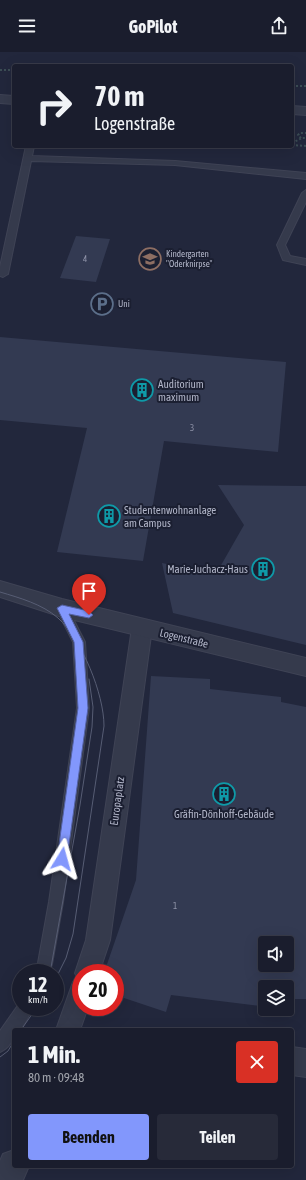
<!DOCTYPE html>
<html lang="de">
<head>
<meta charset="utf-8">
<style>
  body { margin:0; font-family:"Asap Condensed",sans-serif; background:#272a39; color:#f1f3f6; height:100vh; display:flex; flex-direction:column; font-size:15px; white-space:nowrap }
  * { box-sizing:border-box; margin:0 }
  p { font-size:13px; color:#9fa2aa }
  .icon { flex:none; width:22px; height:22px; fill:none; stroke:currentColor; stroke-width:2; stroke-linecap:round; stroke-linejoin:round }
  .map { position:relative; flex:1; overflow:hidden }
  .panel { position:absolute; left:12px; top:976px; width:282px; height:140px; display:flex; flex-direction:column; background:#1a1d2d; border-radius:4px; box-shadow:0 4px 16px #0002,0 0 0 1px #383b49 }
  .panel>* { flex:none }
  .hud { position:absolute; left:12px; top:12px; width:282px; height:84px; border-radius:4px; box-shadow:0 4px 16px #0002,0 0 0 1px #383b49; background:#1a1d2d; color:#f1f3f6; overflow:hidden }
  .fabs { position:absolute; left:258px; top:884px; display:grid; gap:8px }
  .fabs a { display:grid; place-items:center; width:36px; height:36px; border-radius:4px; background:#1a1d2d; box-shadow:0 4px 16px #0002,0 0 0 1px #383b49; font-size:20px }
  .speed { position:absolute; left:12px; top:912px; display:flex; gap:8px; font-size:20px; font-weight:700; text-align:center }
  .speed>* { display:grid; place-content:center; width:52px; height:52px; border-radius:50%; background:#1a1d2d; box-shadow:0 4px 16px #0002,0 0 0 1px #383b49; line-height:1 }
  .speed small { font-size:10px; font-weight:400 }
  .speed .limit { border:6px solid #d22; background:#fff; color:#111 }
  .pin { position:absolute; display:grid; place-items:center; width:34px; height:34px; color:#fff; margin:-41px -17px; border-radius:50% 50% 50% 0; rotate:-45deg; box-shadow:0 0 4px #0007 }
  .pin .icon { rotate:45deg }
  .me { position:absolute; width:44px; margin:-22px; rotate:8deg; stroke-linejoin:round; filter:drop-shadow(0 0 3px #0008) }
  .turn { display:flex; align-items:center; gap:14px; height:84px; padding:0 16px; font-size:18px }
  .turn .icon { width:52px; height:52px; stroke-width:2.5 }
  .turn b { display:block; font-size:28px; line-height:34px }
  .round { display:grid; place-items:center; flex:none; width:42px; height:42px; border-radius:4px; background:#272a39 }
  .head { display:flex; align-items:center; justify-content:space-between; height:68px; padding:0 16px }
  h1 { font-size:24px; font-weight:700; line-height:30px }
  .button { display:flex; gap:8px; margin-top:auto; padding:8px 16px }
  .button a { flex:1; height:46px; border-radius:4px; background:#8297fc; color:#111; font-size:16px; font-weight:700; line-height:46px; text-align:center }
  .button a+a { background:#272a39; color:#f1f3f6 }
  header { display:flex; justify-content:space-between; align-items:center; height:52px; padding:0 16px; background:#1a1d2d; font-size:18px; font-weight:700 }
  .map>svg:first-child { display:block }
  .building { fill:#333a52; fill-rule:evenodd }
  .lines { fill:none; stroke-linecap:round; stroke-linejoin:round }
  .service-casing { stroke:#3f4355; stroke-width:2 }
  .pedestrian-casing { stroke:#3f4355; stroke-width:2 }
  .minor-casing { stroke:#3f4355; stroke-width:2 }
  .path { stroke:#3c4e55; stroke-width:2; stroke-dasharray:2 2; stroke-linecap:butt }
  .service { fill:#353a4c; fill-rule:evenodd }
  .pedestrian { fill:#353a4c; fill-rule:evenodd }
  .minor { fill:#353a4c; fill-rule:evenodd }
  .tram { stroke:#575d74; stroke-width:1 }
  .route { fill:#8297fc; stroke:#5462a4 }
  .labels { text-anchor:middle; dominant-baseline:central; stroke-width:4; stroke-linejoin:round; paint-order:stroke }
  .far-poi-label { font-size:9px; fill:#b1b5c8; stroke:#1b1f31; text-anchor:start }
  .number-label { font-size:9px; fill:#9094a9 }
  .poi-label { font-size:11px; fill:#b1b5c8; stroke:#1b1f31; text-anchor:start }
  .street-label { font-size:11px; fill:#b1b5c8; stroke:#1b1f31 }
</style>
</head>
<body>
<header><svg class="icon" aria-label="menu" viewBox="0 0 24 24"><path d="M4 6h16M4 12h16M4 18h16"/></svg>GoPilot<svg class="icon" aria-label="share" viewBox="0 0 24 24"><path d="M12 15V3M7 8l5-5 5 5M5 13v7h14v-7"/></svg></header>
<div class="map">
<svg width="306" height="1128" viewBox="0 0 306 1128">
  <rect width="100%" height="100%" fill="#22273c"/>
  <!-- building -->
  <path class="building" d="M 76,184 L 110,187 L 96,230 L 60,226 Z
    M 0,285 L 286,310 L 278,400 L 164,389 L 143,509 L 57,500 L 87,376 L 0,368 Z
    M 218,433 L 306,434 L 306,593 L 173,561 L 162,511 L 216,522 L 244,473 Z
    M 151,624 L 210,627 L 210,637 L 281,645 L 281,650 L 306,655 L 306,947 L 287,947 L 287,935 L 265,935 L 265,947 L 262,947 L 261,954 L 171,943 L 166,960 L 115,943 L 115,921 L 104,921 L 136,828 ZM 265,891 L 287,891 L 287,913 L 265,913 Z"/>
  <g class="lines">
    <!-- service casing -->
    <g class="service-casing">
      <path id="service" d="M 26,94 L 34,94 L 32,104 L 175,109 L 306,121 L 306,127 L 175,113 L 31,109 L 8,222 L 3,225 L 0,224 L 0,215 Z
        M 306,138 L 306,150 L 285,193 L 290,204 L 306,207 L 306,213 L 283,208 L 277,193 L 302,141 Z
        M 62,551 L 66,553 L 85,590 L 89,656 L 63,850 L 52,912 L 49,921 L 34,921 L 38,911 L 49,850 L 77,656 L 73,590 L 56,556 L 58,553 Z
        M 21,949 L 21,955 L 33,955 L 26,969 L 20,978 L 14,978 C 14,988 9,996 0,1000 L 0,979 Z"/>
    </g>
    <!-- pedestrian casing -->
    <g class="pedestrian-casing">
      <path id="pedestrian" d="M 142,568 L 149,571 L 152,576 L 110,888 L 99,921 L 81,921 L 81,955 L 88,955 L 80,978 L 56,978 L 73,930 L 78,927 L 75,921 L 86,888 L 132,576 L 135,571 Z"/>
    </g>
    <!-- minor casing -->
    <g class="minor-casing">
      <path id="minor" d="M 0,43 L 14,44 L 14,52 L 0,51 Z
        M 292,54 L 306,55 L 306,63 L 292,62 Z
        M 0,529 L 62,547 L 306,606 L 306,624 L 62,565 L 0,545 Z
        M 292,995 L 306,997 L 306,1025 L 292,1023 Z
        M 14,1098 L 14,1114 L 29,1114 L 23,1128 L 0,1128 L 0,1109 L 3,1102 Z"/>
    </g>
    <!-- path -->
    <path class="path" d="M 0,18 L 14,18
      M 292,34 L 306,34
      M 301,86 L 298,83 L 300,81 L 306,81
      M 292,91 L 302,86 L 306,86
      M 292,93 L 306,94"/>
    <!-- service -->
    <use href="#service" class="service"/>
    <!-- pedestrian -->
    <use href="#pedestrian" class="pedestrian"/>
    <!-- minor -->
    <use href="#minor" class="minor"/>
    <!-- tram -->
    <path class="tram" d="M 0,540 C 20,546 42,552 58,566 C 82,588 104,642 104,674 L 73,882 L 66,906 L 55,928
      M 50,921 L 80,753 L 92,675 L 93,655 L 89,627
      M 21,978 L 37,955
      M 0,1005 L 8,999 L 14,989"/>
  </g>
  <!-- route -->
  <path class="route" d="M 62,553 L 89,559 L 93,563 L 89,566 L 69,562 L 83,590 L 88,656 L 67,807 L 66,811 L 62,812 L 58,811 L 57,807 L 78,656 L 74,590 L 57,556 Z"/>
  <!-- icons -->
  <defs>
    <g id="school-ring" transform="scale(1.15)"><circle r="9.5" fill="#1b1f31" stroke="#8d6e63" stroke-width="1.5"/><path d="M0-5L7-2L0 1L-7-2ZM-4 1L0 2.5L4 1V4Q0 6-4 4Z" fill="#8d6e63"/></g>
    <g id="parking-ring" transform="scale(1.15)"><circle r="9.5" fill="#1b1f31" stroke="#5c6f8a" stroke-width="1.5"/><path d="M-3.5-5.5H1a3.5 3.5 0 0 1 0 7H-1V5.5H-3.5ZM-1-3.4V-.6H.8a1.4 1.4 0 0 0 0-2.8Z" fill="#5c6f8a"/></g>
    <g id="building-ring" transform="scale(1.15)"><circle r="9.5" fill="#1b1f31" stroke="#0f9aa8" stroke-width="1.5"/><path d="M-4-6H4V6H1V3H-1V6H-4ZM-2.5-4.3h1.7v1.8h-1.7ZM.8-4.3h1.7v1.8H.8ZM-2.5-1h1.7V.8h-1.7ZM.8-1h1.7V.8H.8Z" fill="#0f9aa8"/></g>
  </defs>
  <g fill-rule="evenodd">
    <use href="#school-ring" x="150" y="207"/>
    <use href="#parking-ring" x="102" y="252"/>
    <use href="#building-ring" x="142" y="338"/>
    <use href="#building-ring" x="109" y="464"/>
    <use href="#building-ring" x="263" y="517"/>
    <use href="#building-ring" x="224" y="742"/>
  </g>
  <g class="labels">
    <!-- far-poi labels -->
    <g class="far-poi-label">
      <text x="166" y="202">Kindergarten<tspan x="166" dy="10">"Oderknirpse"</tspan></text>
      <text x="118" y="252">Uni</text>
    </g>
    <!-- number labels -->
    <g class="number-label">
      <text x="85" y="207">4</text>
      <text x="192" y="376">3</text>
      <text x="175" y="854">1</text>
    </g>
    <!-- poi labels -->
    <g class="poi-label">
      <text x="158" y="332">Auditorium<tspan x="158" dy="13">maximum</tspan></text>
      <text x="124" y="458">Studentenwohnanlage<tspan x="124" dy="13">am Campus</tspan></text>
      <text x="248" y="517" text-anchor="end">Marie-Juchacz-Haus</text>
      <text x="224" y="762" text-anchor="middle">Gräfin-Dönhoff-Gebäude</text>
    </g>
    <!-- street labels -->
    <g class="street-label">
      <text transform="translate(184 586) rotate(14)">Logenstraße</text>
      <text transform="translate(117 749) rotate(-82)">Europaplatz</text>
    </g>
  </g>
</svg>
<div class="fabs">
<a><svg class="icon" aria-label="sound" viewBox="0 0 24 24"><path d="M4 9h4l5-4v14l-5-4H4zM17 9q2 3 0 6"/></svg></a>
<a><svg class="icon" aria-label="layers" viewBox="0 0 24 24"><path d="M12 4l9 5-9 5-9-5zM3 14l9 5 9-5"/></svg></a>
</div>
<div class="speed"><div>12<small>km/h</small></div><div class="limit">20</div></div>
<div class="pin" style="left:89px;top:563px;background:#d93025"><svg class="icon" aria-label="arrive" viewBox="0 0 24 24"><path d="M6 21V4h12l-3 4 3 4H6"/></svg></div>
<svg class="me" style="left:62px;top:807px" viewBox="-20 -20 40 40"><path d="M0-17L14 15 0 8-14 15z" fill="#8297fc" stroke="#fff" stroke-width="4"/></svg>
<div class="hud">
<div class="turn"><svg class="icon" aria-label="right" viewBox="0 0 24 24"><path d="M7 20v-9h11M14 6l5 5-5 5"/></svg><div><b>70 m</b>Logenstraße</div></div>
</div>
<section class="panel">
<div class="head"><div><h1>1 Min.</h1><p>80 m · 09:48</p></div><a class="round" style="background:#d93025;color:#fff"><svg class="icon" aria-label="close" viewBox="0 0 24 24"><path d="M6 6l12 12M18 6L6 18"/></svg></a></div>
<div class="button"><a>Beenden</a><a>Teilen</a></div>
</section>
</div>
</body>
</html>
